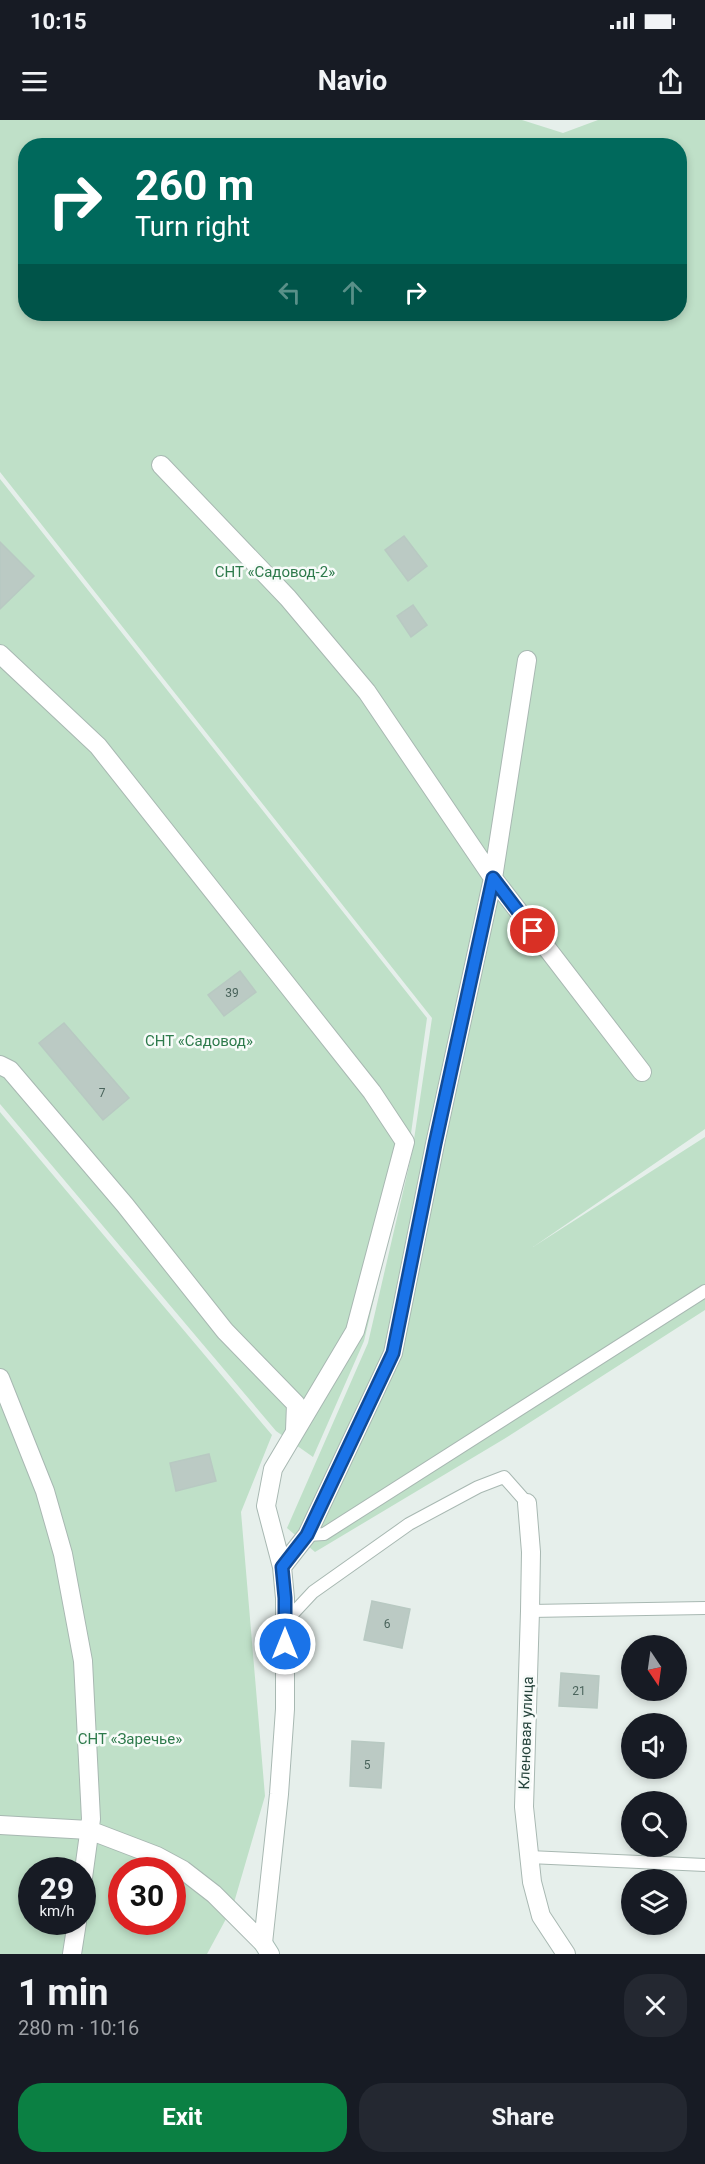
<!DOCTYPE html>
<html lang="en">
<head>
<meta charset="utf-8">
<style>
  body { margin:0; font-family:Roboto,sans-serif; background:#242831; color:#f1f3f6; height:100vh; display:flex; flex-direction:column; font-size:22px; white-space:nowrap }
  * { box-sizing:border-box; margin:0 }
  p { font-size:20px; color:#9ea1a6 }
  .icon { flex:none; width:33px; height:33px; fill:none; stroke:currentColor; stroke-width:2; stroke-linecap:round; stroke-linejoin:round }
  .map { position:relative; height:1834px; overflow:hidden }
  .drawer { display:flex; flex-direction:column; background:#171b24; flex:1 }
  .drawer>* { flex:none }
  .top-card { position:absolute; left:18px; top:18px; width:669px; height:183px; border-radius:24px; box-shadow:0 3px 9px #0003; background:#00695c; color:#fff; overflow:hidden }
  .needle { width:39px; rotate:167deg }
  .fabs { position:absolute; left:621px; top:1515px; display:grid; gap:12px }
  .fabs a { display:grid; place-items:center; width:66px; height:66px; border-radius:50%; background:#171b24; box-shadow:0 3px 9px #0003; font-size:30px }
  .speed { position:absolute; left:18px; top:1737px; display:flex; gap:12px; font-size:30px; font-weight:700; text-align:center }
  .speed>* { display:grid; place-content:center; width:78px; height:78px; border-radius:50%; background:#171b24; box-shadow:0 3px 9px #0003; line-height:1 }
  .speed small { font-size:15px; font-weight:400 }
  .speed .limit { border:9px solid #d22; background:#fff; color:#111 }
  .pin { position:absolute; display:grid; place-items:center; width:51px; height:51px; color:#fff; margin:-26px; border:3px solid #fff; border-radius:50%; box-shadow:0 2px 6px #0007 }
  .me { position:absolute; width:66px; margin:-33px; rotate:0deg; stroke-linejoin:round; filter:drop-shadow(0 0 4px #0008) }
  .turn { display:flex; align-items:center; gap:21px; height:126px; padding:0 18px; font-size:27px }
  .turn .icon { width:78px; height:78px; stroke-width:2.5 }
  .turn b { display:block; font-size:42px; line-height:51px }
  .lanes { display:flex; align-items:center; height:57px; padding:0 18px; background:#0003; justify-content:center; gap:30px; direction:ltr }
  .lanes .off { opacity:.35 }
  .round { display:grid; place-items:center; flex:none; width:63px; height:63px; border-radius:24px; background:#242831 }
  .headline { display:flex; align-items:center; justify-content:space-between; height:102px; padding:0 18px }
  h1 { font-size:36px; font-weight:700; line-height:45px }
  .primary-button { display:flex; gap:12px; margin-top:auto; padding:12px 18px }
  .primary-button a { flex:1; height:69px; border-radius:24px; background:#0b8043; color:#fff; font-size:24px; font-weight:700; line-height:69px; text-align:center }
  .primary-button a+a { background:#242831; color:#f1f3f6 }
  .status { display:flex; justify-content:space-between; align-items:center; height:42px; padding:0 30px; background:#171b24; direction:ltr }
  .status svg { height:16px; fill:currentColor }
  header { display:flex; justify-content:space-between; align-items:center; height:78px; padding:0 18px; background:#171b24; font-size:27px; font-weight:700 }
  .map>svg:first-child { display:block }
  .green { fill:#bfe0c8; fill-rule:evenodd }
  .building { fill:#bbcac4; stroke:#b8c9c2; stroke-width:1.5 }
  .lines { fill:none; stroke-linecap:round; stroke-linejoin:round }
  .lane-casing { stroke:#a8b8b2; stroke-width:14 }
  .street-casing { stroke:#a8b8b2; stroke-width:20 }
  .secondary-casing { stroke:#a4bbb3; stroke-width:20 }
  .lane { stroke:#fff; stroke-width:12 }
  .street { stroke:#fff; stroke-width:18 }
  .secondary { stroke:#fff; stroke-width:18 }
  .route-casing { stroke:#114b97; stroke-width:15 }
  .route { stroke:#1a73e8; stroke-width:10 }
  .labels { text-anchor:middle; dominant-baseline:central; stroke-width:5; stroke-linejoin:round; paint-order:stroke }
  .number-label { font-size:12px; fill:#4a645c }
  .park-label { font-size:15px; fill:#2d7a4b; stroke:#f7fbf9 }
  .street-label { font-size:15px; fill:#24423a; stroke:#f7fbf9 }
</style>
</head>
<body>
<div class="status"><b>10:15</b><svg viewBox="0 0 49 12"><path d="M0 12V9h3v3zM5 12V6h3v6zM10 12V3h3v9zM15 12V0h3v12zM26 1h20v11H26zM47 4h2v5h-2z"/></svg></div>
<header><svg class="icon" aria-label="menu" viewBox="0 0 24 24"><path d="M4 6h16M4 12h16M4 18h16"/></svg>Navio<svg class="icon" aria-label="share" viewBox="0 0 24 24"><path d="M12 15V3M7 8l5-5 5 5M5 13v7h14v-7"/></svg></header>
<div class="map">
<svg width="705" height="1834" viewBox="0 0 705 1834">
  <rect width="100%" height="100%" fill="#e6efeb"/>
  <!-- green -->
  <path class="green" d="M 0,0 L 522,0 L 563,13 L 598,0 L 705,0 L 705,1009 L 533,1127 L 705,1017 L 705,1190 L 504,1319 L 315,1432 L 287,1408 L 368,1223 L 412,1033 L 432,898 L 0,352 ZM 26,26 L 680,26 L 680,194 L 26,194 Z
    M 0,359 L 427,898 L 408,1035 L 364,1221 L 313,1337 L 276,1311 L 0,984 Z
    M 0,992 L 272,1315 L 241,1392 L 265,1676 L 233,1786 L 207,1834 L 0,1834 ZM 32,1750 L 82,1750 L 82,1802 L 32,1802 ZM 122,1750 L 172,1750 L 172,1802 L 122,1802 Z"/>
  <!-- building -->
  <path class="building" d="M 404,416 L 427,446 L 408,461 L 385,430 Z
    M 0,422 L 34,456 L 0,489 Z
    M 413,485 L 427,505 L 411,517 L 397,496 Z
    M 240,851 L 256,872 L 224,896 L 208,875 Z
    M 64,903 L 129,978 L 103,1000 L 39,923 Z
    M 209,1334 L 216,1361 L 176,1371 L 170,1343 Z
    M 372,1481 L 410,1489 L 402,1528 L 364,1520 Z
    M 561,1553 L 599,1556 L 597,1588 L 559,1586 Z
    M 352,1621 L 384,1623 L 381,1668 L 350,1666 Z"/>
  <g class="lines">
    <!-- lane casing -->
    <g class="lane-casing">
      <path id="lane" d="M 307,1415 L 324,1414 L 705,1171
        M 530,1491 L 705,1488
        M 285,1502 L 313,1472 L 409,1404 L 478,1367 L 504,1357 L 527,1383
        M 529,1737 L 705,1745"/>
    </g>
    <!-- street casing -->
    <g class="street-casing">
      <path id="street" d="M 161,345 L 288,478 L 367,572 L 493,758 L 435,1024 L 393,1233 L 307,1415 L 282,1447
        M 0,534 L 98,626 L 372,972 L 405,1022 L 355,1211 L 273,1349 L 266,1386 L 282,1447 L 285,1478 L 285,1589 L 279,1674 L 263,1823
        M 527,540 L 493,758 L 642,952
        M 0,945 L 10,950 L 125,1085 L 225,1211 L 296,1284 L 295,1310
        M 0,1258 L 45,1371 L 63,1434 L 83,1541 L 91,1699 L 82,1765
        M 527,1383 L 531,1432 L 530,1491 L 524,1687 L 532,1762 L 541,1796 L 566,1834
        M 0,1705 L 89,1710 L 157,1736 L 183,1750 L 214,1774 L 263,1823
        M 72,1834 L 77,1802"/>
    </g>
    <!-- secondary casing -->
    <g class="secondary-casing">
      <path id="secondary" d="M 263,1823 L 270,1834"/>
    </g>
    <!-- lane -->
    <use href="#lane" class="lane"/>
    <!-- street -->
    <use href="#street" class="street"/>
    <!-- secondary -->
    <use href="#secondary" class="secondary"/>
  </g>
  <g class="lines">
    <!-- route casing -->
    <g class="route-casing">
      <path id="route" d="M 285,1524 L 285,1478 L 282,1447 L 307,1415 L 393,1233 L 435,1024 L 493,758 L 533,811"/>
    </g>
    <!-- route -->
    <use href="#route" class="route"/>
  </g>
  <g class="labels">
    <!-- number labels -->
    <g class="number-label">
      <text x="232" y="873">39</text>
      <text x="102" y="973">7</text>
      <text x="387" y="1504">6</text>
      <text x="579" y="1571">21</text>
      <text x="367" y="1645">5</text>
    </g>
    <!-- park labels -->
    <g class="park-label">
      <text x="275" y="452">СНТ «Садовод-2»</text>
      <text x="199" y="921">СНТ «Садовод»</text>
      <text x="130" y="1619">СНТ «Заречье»</text>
    </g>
    <!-- street labels -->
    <g class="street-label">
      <text transform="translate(526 1613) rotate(-88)">Кленовая улица</text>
    </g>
  </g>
</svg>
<div class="fabs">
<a><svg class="needle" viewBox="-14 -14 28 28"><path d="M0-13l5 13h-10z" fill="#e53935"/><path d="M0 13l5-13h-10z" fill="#9ea1a6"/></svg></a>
<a><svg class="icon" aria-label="sound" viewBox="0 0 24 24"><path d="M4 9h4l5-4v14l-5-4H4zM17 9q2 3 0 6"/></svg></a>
<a><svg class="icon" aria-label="search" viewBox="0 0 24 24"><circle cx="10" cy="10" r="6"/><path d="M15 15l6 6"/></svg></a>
<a><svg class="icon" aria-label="layers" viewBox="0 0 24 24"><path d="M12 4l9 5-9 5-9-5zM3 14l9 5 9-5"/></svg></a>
</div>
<div class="speed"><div>29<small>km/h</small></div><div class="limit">30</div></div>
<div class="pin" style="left:533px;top:811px;background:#d93025"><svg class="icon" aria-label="arrive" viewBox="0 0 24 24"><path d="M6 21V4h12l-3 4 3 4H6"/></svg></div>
<svg class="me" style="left:285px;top:1524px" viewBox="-20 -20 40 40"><circle r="17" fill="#1a73e8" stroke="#fff" stroke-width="3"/><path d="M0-11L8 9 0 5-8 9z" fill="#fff"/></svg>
<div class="top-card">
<div class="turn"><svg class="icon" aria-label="right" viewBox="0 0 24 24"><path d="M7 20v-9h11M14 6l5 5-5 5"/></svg><div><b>260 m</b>Turn right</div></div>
<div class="lanes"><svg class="icon off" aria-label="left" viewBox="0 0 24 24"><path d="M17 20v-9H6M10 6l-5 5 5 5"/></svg><svg class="icon off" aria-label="ahead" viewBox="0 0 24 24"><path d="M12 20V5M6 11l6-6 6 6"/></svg><svg class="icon" aria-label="right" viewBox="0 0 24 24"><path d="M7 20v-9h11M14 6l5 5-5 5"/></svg></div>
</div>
</div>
<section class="drawer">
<div class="headline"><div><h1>1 min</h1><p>280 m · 10:16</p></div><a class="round"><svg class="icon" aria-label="close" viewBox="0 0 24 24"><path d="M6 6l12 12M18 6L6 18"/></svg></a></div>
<div class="primary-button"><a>Exit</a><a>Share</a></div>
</section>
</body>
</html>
